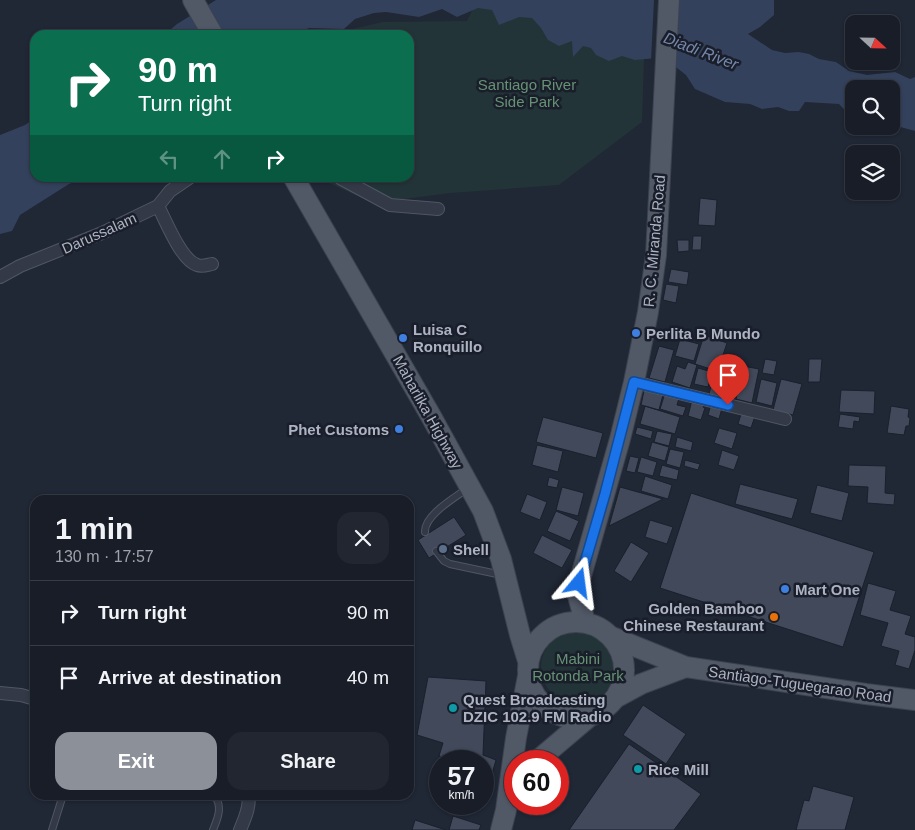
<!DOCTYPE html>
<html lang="en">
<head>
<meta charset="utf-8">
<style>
  body { margin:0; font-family:Helvetica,sans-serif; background:#212630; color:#f1f3f6; height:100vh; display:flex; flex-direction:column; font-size:19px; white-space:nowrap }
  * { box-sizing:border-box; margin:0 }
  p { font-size:16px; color:#9fa2a8 }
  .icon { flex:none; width:28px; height:28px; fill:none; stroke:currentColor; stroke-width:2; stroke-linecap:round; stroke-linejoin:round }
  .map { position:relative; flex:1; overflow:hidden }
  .sheet { position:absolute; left:30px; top:495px; width:384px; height:305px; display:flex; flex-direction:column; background:#181d28; border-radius:15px; box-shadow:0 1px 4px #0004,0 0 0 1px #363b45 }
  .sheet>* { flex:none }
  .guide { position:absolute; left:30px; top:30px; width:384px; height:152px; border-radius:15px; box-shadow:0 1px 4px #0004,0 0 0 1px #363b45; background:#0b6e4f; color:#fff; overflow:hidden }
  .needle { width:32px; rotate:112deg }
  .buttons { position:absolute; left:845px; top:15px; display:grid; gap:10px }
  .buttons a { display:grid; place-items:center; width:55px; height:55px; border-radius:10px; background:#181d28; box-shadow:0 1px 4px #0004,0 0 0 1px #363b45; font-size:25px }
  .speed { position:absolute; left:429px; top:750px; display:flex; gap:10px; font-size:25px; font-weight:700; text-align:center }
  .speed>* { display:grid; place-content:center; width:65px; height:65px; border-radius:50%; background:#181d28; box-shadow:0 1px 4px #0004,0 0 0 1px #363b45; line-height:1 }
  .speed small { font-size:12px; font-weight:400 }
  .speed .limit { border:8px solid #d22; background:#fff; color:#111 }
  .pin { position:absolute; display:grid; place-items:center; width:42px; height:42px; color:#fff; margin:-51px -21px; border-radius:50% 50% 50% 0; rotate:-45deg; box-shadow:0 0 5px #0007 }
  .pin .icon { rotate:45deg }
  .me { position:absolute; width:55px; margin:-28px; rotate:16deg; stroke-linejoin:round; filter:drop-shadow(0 0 4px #0008) }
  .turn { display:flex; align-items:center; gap:18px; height:105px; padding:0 25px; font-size:22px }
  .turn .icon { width:65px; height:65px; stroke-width:2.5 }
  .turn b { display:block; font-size:35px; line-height:42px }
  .lanes { display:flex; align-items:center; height:48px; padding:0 25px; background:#0003; justify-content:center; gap:25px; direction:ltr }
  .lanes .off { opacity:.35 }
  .round { display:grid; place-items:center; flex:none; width:52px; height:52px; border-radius:15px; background:#212630 }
  .headline { display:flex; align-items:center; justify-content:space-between; height:85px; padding:0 25px }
  h1 { font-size:30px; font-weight:700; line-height:38px }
  .button { display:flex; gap:10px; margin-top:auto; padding:10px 25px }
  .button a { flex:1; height:58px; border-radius:15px; background:#8c9099; color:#fff; font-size:20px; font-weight:700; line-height:58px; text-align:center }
  .button a+a { background:#212630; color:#f1f3f6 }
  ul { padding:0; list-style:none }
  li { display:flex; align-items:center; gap:15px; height:65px; padding:0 25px; border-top:1px solid #363b45 }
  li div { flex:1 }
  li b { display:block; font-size:19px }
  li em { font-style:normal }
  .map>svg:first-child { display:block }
  .green { fill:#223437 }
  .water { fill:#33415c }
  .pier { fill:#202735 }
  .building { fill:#41495a; stroke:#1a202c }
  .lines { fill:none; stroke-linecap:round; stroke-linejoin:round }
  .lane-casing { stroke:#505664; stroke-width:8 }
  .street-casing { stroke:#505664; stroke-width:14 }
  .primary-casing { stroke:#3c424f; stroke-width:22 }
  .lane { stroke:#333946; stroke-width:6 }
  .street { stroke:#333946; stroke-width:12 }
  .primary { stroke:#515866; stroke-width:20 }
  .route-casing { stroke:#114b97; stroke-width:12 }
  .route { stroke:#1a73e8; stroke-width:9 }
  .shop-dot { fill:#3f7fe0; stroke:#191e2a; stroke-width:2 }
  .service-dot { fill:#5c6f8a; stroke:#191e2a; stroke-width:2 }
  .food-dot { fill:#e8710a; stroke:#191e2a; stroke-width:2 }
  .culture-dot { fill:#0f9aa8; stroke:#191e2a; stroke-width:2 }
  .labels { text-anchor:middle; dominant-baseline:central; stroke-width:5; stroke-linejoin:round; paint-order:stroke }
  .park-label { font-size:15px; fill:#669274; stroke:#191e2a }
  .street-label { font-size:15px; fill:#adb3c3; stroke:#191e2a }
  .poi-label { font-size:15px; font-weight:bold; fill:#adb3c3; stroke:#191e2a; text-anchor:start }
  .water-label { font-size:16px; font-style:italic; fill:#7587aa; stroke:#191e2a }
</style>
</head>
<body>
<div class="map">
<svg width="915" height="830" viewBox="0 0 915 830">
  <rect width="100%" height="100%" fill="#202735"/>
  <!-- green -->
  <path class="green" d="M 477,0 L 646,0 L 642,122 L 559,185 L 451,193 L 380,202 L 364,199 L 318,178 L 409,178 L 409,35 L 325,35 L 383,22 L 467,21 Z
    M541 667a37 37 0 1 1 74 0a37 37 0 1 1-74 0Z"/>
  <!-- water -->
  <path class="water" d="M 216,0 L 774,0 L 774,15 L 760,27 L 748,34 L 772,50 L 785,53 L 799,52 L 809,54 L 819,59 L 836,62 L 849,71 L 867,75 L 895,72 L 910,79 L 915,77 L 915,131 L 893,125 L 885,130 L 866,131 L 861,126 L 891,126 L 891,89 L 854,89 L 854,120 L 839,104 L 805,102 L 799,111 L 789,111 L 778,107 L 762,109 L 750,104 L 725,102 L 695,89 L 686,75 L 677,68 L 669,57 L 635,60 L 622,56 L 609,61 L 596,55 L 591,48 L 583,46 L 573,57 L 572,41 L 559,46 L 548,40 L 541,28 L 532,18 L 519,17 L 499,25 L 492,10 L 478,8 L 457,17 L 442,9 L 419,17 L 386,12 L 374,13 L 355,19 L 344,29 L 308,28 L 304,35 L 164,35 L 177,24 Z
    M 35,118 L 35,178 L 84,178 L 69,184 L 20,215 L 12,231 L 0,234 L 0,135 L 25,125 Z"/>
  <!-- pier -->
  <path class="pier" d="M 654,0 L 678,0 L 668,60 L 651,61 Z"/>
  <!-- building -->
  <path class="building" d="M 700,198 L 717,200 L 715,226 L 698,225 Z
    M 693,236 L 702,236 L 701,250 L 692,250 Z
    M 677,240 L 689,240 L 689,251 L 678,252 Z
    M 671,269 L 689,272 L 687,285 L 668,282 Z
    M 666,284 L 679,286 L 676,303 L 663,300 Z
    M 704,335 L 727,343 L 722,358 L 730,360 L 726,374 L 695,364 Z
    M 680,339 L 699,344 L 694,361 L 675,356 Z
    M 659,346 L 674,350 L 665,382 L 649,378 Z
    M 765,359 L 777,361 L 774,375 L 762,373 Z
    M 809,359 L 822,359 L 820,382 L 808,382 Z
    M 688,362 L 697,365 L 690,388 L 672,382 L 677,366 L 685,369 Z
    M 743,366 L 759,369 L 752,403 L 736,399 Z
    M 698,368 L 712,372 L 708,387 L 694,384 Z
    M 714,373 L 739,378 L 734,399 L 725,396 L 723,402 L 708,399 Z
    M 761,379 L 777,383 L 772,406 L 756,402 Z
    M 781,379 L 802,384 L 793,415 L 773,410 Z
    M 645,386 L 664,391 L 659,410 L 641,405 Z
    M 841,390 L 875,391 L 874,414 L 839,412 Z
    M 665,393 L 679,398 L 677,405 L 686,407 L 683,416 L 660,409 Z
    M 692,400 L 704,404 L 703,407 L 705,408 L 701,420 L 688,416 Z
    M 711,404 L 722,408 L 719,419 L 708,415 Z
    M 645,406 L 680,417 L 675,434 L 640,424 Z
    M 891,406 L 909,409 L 908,417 L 910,418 L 909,426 L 906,426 L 904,435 L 887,433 Z
    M 742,411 L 755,416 L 751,428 L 738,424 Z
    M 840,414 L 860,417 L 859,422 L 854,421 L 853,429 L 838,427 Z
    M 543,417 L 603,433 L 596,458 L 536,442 Z
    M 637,427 L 653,431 L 651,439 L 635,434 Z
    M 719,428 L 737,433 L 732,449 L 714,443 Z
    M 657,431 L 672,434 L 669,446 L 654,442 Z
    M 677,437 L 693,442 L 691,451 L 675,447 Z
    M 652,442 L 669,447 L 665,461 L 648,456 Z
    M 537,445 L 563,451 L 558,472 L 532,465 Z
    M 670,449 L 684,452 L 680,468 L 666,464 Z
    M 722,450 L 739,456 L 734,470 L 718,465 Z
    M 630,456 L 639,458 L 635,473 L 626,471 Z
    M 641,457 L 657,462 L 653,476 L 637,472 Z
    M 685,460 L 700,464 L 698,470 L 684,466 Z
    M 662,465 L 679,470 L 677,480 L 659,476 Z
    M 849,465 L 886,466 L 885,493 L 895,494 L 894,505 L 867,503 L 868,487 L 848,486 Z
    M 645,476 L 672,485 L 668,499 L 641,491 Z
    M 549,477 L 559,480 L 557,488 L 547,486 Z
    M 740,484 L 798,499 L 792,519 L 735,504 Z
    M 817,485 L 849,493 L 842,521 L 810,513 Z
    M 562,487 L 584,493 L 578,516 L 556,510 Z
    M 620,487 L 663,499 L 609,526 Z
    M 691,493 L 874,552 L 843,647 L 660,588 Z
    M 527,494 L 547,502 L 540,520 L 520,512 Z
    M 556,511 L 579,521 L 570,541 L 547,531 Z
    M 454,517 L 466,535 L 429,558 L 418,540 Z
    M 650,520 L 673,527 L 667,544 L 645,537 Z
    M 542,535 L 572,550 L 562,568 L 533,553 Z
    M 631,542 L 649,553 L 631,582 L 614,571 Z
    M 868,583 L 896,591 L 890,610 L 911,616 L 905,634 L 915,637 L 915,650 L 909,669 L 895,665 L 899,651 L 881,646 L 888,623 L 860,615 Z
    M 428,677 L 486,681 L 483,755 L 496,760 L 492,774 L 482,771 L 482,761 L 454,761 L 439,756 L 443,743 L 417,735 Z
    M 643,705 L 686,734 L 666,764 L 623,735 Z
    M 629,744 L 701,794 L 674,830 L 569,830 Z
    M 813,786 L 854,797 L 845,830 L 796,830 L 804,800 L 809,801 Z
    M 453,816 L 481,825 L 479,830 L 449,830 Z
    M 415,820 L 446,830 L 412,830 Z"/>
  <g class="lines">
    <!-- lane casing -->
    <g class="lane-casing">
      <path id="lane" d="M 425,532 C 424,515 456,497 468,488
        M 436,551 L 444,561 L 450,564 L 502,575
        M 52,830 L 63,795
        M 213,830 C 218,818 223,806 214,795"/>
    </g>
    <!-- street casing -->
    <g class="street-casing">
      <path id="street" d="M 340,178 L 390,205 L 438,209
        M 158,206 C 166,221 181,260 197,265 C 202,267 207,265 212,264
        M 0,277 L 20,266 L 102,233 L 158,206 L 170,191 L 189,178
        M 634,382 L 785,419
        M 0,693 L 21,695 L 35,699
        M 240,830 C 244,820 251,806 248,795"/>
    </g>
    <!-- primary casing -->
    <g class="primary-casing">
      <path id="primary" d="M 193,0 L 213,35
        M 294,178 L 432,418 L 483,511 L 501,559 L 520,635 L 528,661
        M528 670a48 48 0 1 1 96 0a48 48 0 1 1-96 0Z
        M 585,622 L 578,596 L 579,583 L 620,439 L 634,382 L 648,312 L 656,255 L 669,0
        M 612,637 L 686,667 L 866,694 L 915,700
        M 617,697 L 641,684 L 686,667
        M 537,761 L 590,716
        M 501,830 L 506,810 L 516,738 L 528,676"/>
    </g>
    <!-- lane -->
    <use href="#lane" class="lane"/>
    <!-- street -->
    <use href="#street" class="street"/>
    <!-- primary -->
    <use href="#primary" class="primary"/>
  </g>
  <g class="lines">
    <!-- route casing -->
    <g class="route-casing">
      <path id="route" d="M 579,583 L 605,494 L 634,382 L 728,405"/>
    </g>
    <!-- route -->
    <use href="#route" class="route"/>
  </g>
  <!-- markers -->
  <g class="shop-dot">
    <circle cx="636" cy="333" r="5"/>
    <circle cx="403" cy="338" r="5"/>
    <circle cx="399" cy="429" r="5"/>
    <circle cx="785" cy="589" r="5"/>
  </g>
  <circle class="service-dot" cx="443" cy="549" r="5"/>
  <circle class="food-dot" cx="774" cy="617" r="5"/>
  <g class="culture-dot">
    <circle cx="453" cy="708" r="5"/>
    <circle cx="638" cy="769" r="5"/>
  </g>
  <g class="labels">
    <!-- park labels -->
    <g class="park-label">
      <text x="527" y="84">Santiago River<tspan x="527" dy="17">Side Park</tspan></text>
      <text x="578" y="658">Mabini<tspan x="578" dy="17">Rotonda Park</tspan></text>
    </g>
    <!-- street labels -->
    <g class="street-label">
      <text transform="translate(99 233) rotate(-24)">Darussalam</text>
      <text transform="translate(654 241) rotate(-85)">R. C. Miranda Road</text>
      <text transform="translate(428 412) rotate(61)">Maharlika Highway</text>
      <text transform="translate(800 684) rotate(8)">Santiago-Tuguegarao Road</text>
    </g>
    <!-- poi labels -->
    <g class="poi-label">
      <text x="413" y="329">Luisa C<tspan x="413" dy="17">Ronquillo</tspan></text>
      <text x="646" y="333">Perlita B Mundo</text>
      <text x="389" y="429" text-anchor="end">Phet Customs</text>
      <text x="453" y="549">Shell</text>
      <text x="795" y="589">Mart One</text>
      <text x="764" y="608" text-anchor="end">Golden Bamboo<tspan x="764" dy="17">Chinese Restaurant</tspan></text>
      <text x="463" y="699">Quest Broadcasting<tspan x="463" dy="17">DZIC 102.9 FM Radio</tspan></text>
      <text x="648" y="769">Rice Mill</text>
    </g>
    <!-- water labels -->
    <g class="water-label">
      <text transform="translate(701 51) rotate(21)">Diadi River</text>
    </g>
  </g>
</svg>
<div class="buttons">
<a><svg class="needle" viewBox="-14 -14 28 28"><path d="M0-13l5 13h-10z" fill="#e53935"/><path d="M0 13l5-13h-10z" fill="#9fa2a8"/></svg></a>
<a><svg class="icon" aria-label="search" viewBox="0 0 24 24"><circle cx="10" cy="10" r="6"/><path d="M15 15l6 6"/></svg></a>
<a><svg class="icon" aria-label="layers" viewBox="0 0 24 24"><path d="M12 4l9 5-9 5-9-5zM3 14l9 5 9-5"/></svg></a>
</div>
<div class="speed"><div>57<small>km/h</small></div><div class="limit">60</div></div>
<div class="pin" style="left:728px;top:405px;background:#d93025"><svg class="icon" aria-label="arrive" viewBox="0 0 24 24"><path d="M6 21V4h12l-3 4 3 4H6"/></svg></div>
<svg class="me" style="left:579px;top:583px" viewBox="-20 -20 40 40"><path d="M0-17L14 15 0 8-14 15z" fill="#1a73e8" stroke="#fff" stroke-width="4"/></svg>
<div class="guide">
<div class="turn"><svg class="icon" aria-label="right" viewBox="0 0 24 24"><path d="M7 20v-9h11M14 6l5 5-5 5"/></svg><div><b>90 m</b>Turn right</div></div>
<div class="lanes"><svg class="icon off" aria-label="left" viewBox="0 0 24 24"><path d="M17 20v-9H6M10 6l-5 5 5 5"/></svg><svg class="icon off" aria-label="ahead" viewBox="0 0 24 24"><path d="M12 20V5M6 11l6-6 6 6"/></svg><svg class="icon" aria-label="right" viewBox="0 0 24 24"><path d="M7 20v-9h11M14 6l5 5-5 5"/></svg></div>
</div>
<section class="sheet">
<div class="headline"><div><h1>1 min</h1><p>130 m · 17:57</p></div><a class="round"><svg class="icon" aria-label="close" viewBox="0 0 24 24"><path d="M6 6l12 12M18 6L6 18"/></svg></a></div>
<ul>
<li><svg class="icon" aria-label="right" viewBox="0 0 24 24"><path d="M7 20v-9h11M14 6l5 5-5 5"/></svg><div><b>Turn right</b></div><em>90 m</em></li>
<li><svg class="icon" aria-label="arrive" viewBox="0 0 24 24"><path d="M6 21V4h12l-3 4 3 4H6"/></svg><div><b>Arrive at destination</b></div><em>40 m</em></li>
</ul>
<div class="button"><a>Exit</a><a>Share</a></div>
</section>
</div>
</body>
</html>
